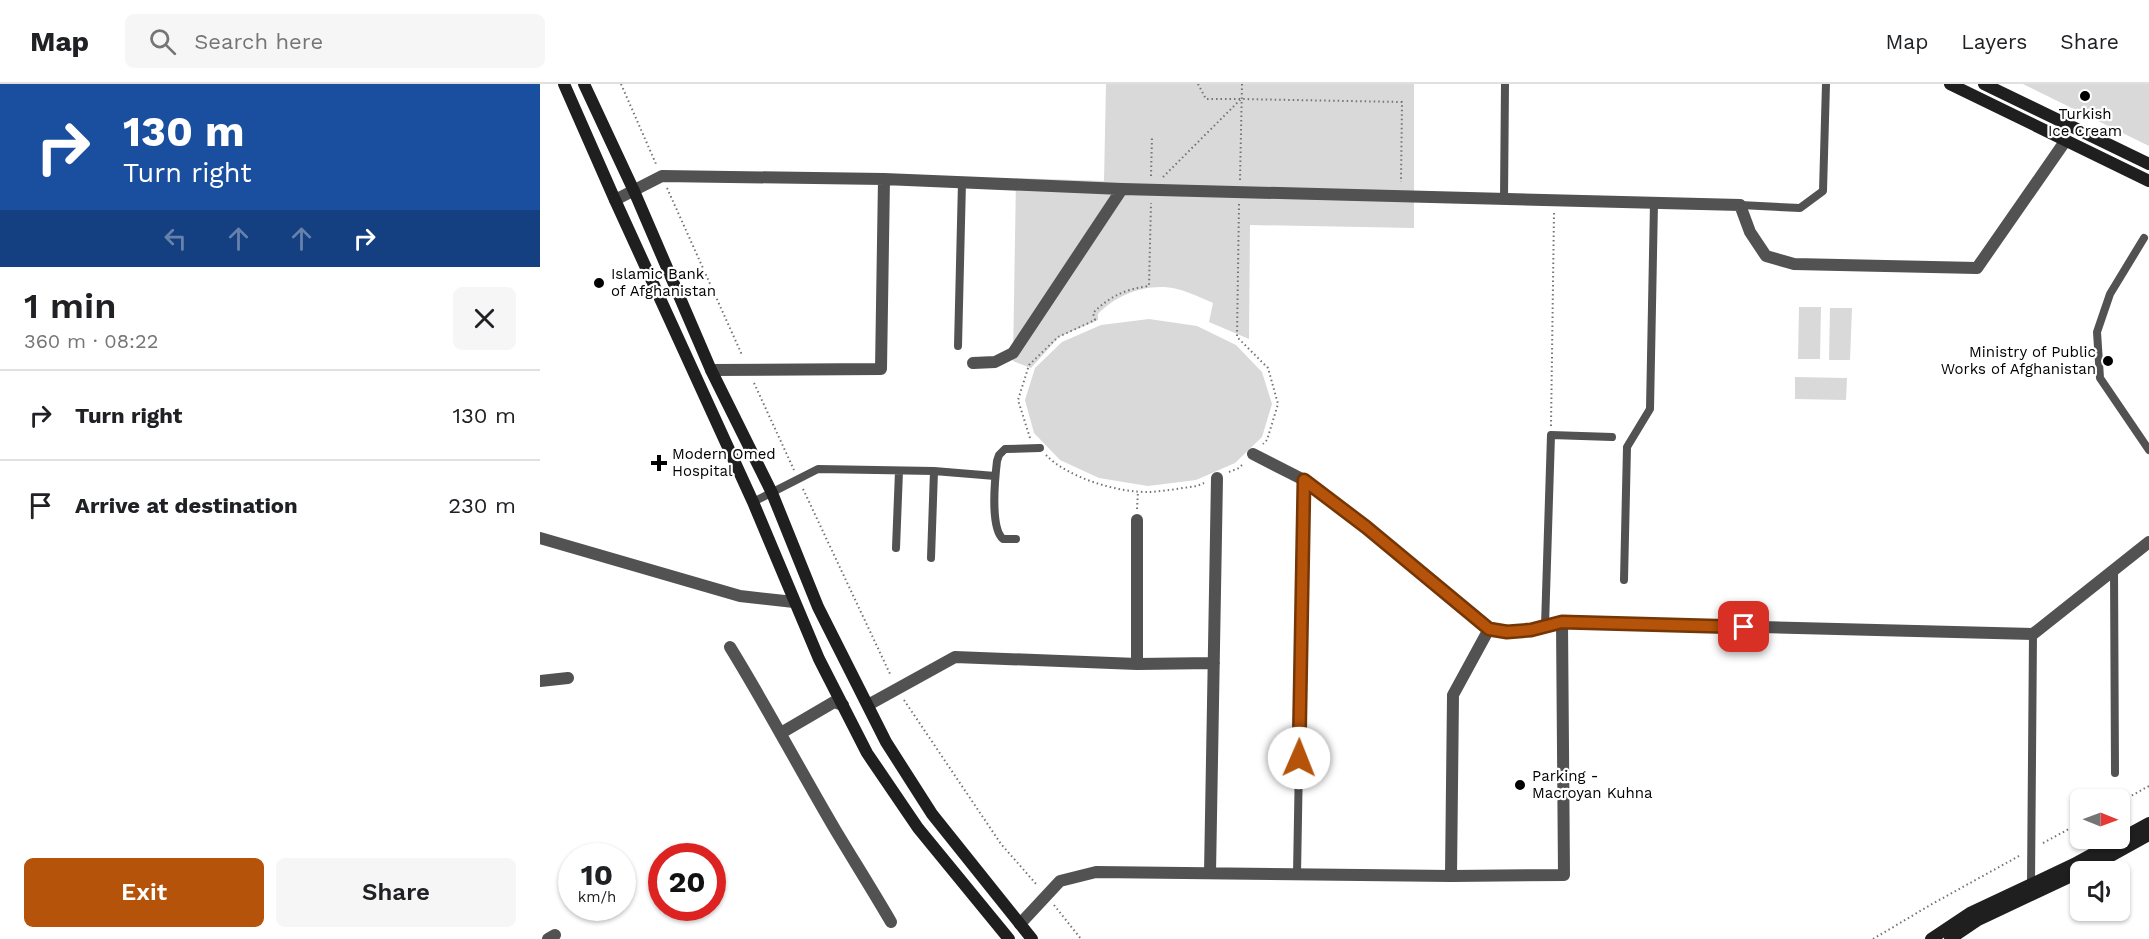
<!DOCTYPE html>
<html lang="en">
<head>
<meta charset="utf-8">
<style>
  body { margin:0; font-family:"Work Sans",sans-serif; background:#f6f6f6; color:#202124; height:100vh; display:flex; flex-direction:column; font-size:22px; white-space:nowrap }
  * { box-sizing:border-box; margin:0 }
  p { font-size:20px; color:#757577 }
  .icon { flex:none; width:33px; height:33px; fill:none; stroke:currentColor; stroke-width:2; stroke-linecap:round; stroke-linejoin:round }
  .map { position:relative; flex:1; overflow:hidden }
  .drawer { display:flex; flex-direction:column; background:#fff; width:540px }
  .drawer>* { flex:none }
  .guide { background:#1a4fa0; color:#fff; overflow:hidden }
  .needle { width:39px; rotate:91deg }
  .controls { position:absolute; left:1530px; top:705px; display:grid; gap:12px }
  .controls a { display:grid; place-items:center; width:60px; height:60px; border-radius:9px; background:#fff; box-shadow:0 2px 4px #0004; font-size:30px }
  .speed { position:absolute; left:18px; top:759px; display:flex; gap:12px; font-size:30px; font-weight:700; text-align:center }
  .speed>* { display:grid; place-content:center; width:78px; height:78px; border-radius:50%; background:#fff; box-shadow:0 2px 4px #0004; line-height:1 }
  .speed small { font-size:15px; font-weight:400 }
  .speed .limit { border:9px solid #d22; background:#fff; color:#111 }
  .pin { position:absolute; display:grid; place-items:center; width:51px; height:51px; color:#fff; margin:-26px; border-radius:12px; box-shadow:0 3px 9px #0006 }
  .me { position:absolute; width:66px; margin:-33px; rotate:1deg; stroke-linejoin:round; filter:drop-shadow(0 0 4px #0008) }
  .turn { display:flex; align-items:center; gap:21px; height:126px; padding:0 24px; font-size:27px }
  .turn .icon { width:78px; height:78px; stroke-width:2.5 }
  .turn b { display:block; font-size:42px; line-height:51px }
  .lanes { display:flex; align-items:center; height:57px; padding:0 24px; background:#0003; justify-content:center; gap:30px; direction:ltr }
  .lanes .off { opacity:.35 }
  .round { display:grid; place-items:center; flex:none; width:63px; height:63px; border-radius:9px; background:#f6f6f6 }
  .head { display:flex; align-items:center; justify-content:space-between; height:102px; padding:0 24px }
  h1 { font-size:36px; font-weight:600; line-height:45px }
  .cta { display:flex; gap:12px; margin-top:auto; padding:12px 24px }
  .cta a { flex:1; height:69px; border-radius:9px; background:#b45309; color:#fff; font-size:24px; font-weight:600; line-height:69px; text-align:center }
  .cta a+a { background:#f6f6f6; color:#202124 }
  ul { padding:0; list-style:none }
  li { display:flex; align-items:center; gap:18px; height:90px; padding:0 24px; border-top:2px solid #e0e0e0 }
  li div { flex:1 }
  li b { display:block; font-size:22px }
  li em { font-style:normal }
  header { display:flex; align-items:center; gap:36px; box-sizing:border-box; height:84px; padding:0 30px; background:#fff; border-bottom:2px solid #e0e0e0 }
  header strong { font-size:28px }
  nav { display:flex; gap:33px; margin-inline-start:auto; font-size:21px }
  .search { width:420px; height:54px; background:#f6f6f6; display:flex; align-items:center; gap:15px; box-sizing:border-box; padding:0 21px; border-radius:9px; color:#757577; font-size:22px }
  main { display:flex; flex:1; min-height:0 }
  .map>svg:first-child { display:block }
  .green { fill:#d9d9d9 }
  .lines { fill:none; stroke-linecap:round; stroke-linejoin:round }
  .path { stroke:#747474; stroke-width:2; stroke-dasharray:1.5 3; stroke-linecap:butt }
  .service { stroke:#525252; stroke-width:8 }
  .minor { stroke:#525252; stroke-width:12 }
  .secondary { stroke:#1f1f1f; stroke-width:12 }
  .route-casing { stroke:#753606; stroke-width:15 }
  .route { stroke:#b45309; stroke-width:10 }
  .poi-dot { fill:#000; stroke:#fff; stroke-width:2 }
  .labels { text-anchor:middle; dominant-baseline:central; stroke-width:4.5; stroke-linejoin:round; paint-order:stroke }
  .poi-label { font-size:15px; fill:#000; stroke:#fff; text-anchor:start }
</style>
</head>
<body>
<header>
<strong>Map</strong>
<div class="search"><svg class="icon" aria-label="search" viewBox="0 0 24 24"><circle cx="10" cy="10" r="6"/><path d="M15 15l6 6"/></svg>Search here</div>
<nav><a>Map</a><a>Layers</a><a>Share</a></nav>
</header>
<main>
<section class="drawer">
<div class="guide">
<div class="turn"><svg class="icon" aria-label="right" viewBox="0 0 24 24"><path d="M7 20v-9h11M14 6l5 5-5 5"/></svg><div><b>130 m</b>Turn right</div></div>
<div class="lanes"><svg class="icon off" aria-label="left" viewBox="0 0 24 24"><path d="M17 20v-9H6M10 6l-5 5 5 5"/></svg><svg class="icon off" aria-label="ahead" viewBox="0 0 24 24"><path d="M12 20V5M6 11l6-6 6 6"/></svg><svg class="icon off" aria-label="ahead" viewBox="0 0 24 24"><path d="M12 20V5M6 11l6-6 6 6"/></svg><svg class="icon" aria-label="right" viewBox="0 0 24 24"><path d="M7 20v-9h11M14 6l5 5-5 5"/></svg></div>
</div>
<div class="head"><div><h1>1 min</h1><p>360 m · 08:22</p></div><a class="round"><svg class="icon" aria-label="close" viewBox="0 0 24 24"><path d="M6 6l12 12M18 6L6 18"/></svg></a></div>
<ul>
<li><svg class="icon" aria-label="right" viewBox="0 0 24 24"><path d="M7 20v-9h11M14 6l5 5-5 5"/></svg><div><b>Turn right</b></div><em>130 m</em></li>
<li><svg class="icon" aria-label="arrive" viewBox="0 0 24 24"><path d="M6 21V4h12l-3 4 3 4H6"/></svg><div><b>Arrive at destination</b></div><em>230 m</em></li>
</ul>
<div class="cta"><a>Exit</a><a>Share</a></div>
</section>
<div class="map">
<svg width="1609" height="855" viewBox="0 0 1609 855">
  <rect width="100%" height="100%" fill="#fff"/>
  <!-- green -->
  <path class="green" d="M 566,0 L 874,0 L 874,144 L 710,141 L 709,255 L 669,238 L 673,219 C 662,214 649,208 637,205 C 609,198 577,210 558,230 L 558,236 L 519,253 L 491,284 L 473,277 L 476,94 L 564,97 Z
    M 1483,0 L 1609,0 L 1609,62 Z
    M 1259,223 L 1281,223 L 1280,275 L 1258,275 Z
    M 1290,224 L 1312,224 L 1310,276 L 1289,276 Z
    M 609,235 L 657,242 L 696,261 L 722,288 L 732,320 L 722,353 L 695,379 L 656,396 L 608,402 L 559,394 L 520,376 L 494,349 L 485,316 L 495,284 L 522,258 L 561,241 Z
    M 1255,293 L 1307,294 L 1306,316 L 1255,315 Z"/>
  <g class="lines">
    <!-- path -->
    <path class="path" d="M 81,0 L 116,80
      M 658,0 L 666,15 L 701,15
      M 611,92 L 612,52
      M 623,93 L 701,15 L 862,18 L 861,98
      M 700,96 L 702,0
      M 127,104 L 202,271
      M 699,120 L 697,253 L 728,284 L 738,320 L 727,356 L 723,360
      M 214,299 L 254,386
      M 1011,342 L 1014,129
      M 490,354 L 478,316 L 489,281 L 518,253 L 555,236 L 553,229 C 570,212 586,205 609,202 L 611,119
      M 506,371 C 528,394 579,409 610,408 C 626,407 642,404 657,402 L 664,399
      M 689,388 L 699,384 L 704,379
      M 263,405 L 351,592
      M 597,425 L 598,407
      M 364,616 L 461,760 L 497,801
      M 1580,718 L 1609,702
      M 1503,759 L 1540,739
      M 514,821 L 541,855
      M 1333,855 L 1392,820 L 1479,772"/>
    <!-- service -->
    <path class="service" d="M 964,115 L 965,0
      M 1200,121 L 1260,124 L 1283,107 L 1286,0
      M 1604,154 L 1570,210 L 1557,248 L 1560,294 L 1609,366
      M 418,262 L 422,98
      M 213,418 L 278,385 L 394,387 L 455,392
      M 476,455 L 463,455 C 450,444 455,394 457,377 L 459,371 L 465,365 L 500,364
      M 356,464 L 359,387
      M 391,474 L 394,387
      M 1574,485 L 1575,689
      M 1084,496 L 1087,363 L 1110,325 L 1114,119
      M 1005,542 L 1011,351 L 1072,353
      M 757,790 L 764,396
      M 1491,800 L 1493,550"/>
    <!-- minor -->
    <path class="minor" d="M 75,116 L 122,92 L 344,95 L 582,105 L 1200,121 L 1210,148 L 1226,172 L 1254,180 L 1437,184 L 1526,56
      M 433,279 L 455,278 L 473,269 L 582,105
      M 171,286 L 341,285 L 344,95
      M 713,370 L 764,396 L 826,443 L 949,545 C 975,550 997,545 1022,538 L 1493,550 L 1609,458
      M 0,454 L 200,512 L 254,518
      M 190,563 C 227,623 260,686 296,747 C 314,777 333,807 351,838
      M 597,580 L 597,436
      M 0,597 L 28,594
      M 328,621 L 415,573 L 597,580 L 674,579
      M 241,649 L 294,618 L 303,621
      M 670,789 L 677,394
      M 911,792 L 913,611 L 949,545
      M 480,840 L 520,797 L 556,788 L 911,792 L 1024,791 L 1022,538
      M 8,855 L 15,851"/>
    <!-- secondary -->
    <path class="secondary" d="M 24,0 L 75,116 L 213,418 L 279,575 L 327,669 L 378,744 L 469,855
      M 44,0 L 94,107 L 171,286 L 232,409 L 278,523 L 346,658 L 392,730 L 492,855
      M 1410,0 L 1609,97
      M 1444,0 L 1609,80
      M 1542,788 L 1609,751
      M 1391,855 L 1430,829 L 1534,780 L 1609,739
      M 1410,855 L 1438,836 L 1540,788"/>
  </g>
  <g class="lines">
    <!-- route casing -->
    <g class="route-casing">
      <path id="route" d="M 759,674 L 764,396 L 826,443 L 949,545 L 967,548 L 991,546 L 1022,538 L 1204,543"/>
    </g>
    <!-- route -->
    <use href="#route" class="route"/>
  </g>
  <!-- markers -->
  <g class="poi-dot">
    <circle cx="1545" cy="12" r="6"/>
    <circle cx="59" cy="199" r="6"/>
    <circle cx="1568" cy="277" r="6"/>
    <path d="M116 370h6v6h6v6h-6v6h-6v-6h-6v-6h6z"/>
    <circle cx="980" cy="701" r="6"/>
  </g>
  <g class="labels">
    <!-- poi labels -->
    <g class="poi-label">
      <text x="1545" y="30" text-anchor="middle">Turkish<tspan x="1545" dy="17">Ice Cream</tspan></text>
      <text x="71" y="190">Islamic Bank<tspan x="71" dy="17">of Afghanistan</tspan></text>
      <text x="1556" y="268" text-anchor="end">Ministry of Public<tspan x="1556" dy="17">Works of Afghanistan</tspan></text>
      <text x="132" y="370">Modern Omed<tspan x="132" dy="17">Hospital</tspan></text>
      <text x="992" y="692">Parking -<tspan x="992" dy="17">Macroyan Kuhna</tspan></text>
    </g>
  </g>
</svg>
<div class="controls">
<a><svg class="needle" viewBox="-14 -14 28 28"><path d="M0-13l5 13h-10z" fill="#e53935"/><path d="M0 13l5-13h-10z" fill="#757577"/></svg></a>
<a><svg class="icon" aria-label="sound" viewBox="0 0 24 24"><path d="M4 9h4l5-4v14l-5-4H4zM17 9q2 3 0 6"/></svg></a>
</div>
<div class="speed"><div>10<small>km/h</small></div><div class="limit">20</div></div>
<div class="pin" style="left:1204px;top:543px;background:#d93025"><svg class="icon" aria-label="arrive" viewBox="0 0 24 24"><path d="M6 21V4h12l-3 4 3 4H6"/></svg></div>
<svg class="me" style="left:759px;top:674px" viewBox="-20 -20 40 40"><circle r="19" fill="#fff"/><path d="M0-13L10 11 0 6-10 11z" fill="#b45309"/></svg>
</div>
</main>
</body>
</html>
